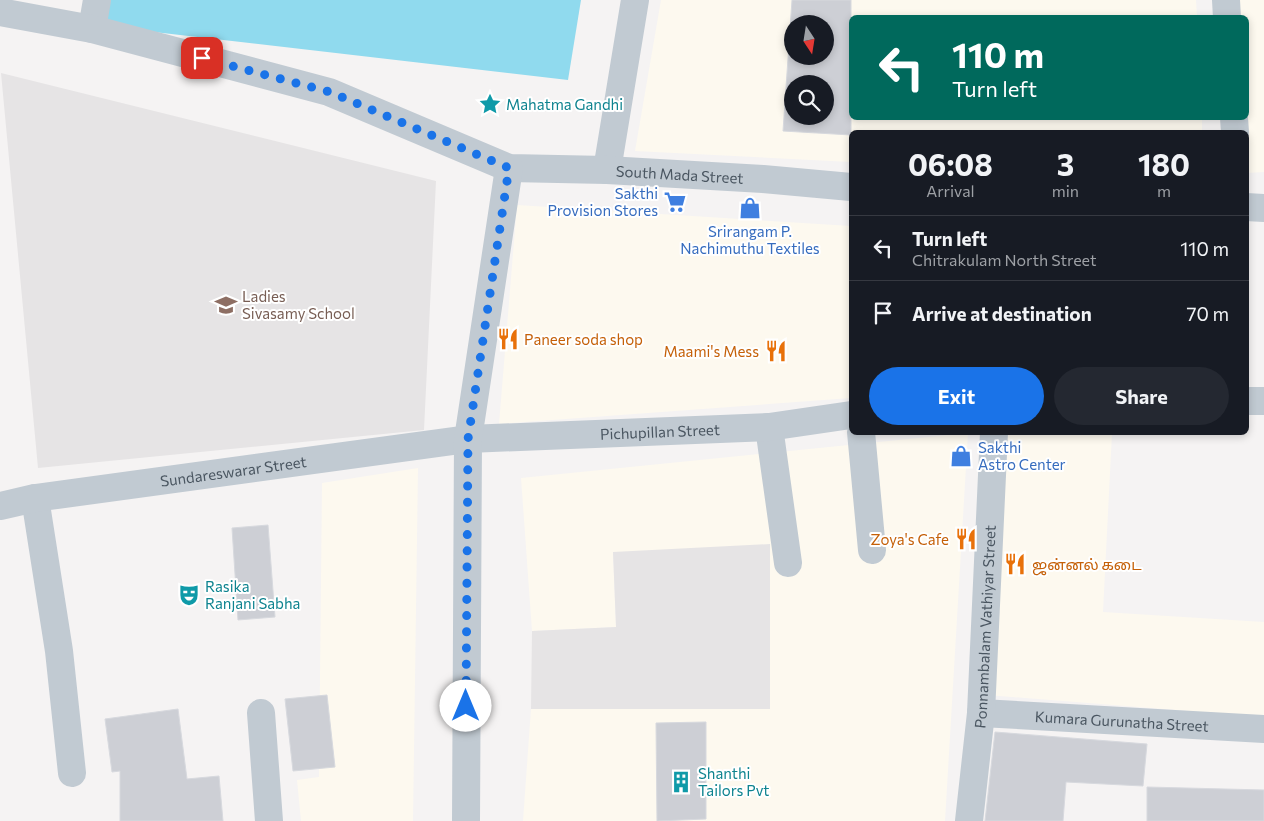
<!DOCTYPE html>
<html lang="en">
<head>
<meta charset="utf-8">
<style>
  body { margin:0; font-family:Commissioner,"Noto Sans Tamil",sans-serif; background:#242831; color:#f1f3f6; height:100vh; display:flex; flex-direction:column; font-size:19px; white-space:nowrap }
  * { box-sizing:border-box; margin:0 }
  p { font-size:16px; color:#9ea1a6 }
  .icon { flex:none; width:28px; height:28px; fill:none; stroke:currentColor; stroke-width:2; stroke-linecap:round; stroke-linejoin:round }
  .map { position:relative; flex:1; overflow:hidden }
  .panel { position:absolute; left:849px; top:130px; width:400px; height:305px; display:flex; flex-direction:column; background:#171b24; border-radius:8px; box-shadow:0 2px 8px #0003 }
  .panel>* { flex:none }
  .hud { position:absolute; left:849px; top:15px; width:400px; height:105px; border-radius:8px; box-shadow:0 2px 8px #0003; background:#00695c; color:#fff; overflow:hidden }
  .needle { width:32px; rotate:168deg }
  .fabs { position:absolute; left:784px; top:15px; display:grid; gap:10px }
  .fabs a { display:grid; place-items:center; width:50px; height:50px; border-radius:50%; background:#171b24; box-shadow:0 2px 8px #0003; font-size:25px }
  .pin { position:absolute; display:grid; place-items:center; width:42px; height:42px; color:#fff; margin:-21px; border-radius:10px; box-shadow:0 2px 8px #0006 }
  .me { position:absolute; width:55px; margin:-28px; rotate:0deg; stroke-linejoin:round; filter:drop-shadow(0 0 4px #0008) }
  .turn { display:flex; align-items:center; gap:18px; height:105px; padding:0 20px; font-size:22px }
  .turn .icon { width:65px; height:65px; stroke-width:2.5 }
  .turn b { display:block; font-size:35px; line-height:42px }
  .eta { display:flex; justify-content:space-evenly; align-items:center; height:85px; text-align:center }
  .eta b { font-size:30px; font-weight:700; line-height:35px }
  .cta { display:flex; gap:10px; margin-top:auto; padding:10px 20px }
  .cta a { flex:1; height:58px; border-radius:30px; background:#1a73e8; color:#fff; font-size:20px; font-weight:700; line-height:58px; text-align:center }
  .cta a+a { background:#242831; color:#f1f3f6 }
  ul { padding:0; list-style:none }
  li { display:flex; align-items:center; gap:15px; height:65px; padding:0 20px; border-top:1px solid #363941 }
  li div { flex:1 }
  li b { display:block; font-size:19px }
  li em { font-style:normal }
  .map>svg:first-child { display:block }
  .commercial { fill:#fdf9ef; fill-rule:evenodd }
  .education { fill:#e6e4e5 }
  .water { fill:#90daee }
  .building { fill:#cdcfd5; stroke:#d7d9de; fill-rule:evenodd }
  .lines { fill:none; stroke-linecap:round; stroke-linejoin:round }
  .minor { stroke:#c1cad2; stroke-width:28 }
  .tertiary { stroke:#c1cad2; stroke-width:28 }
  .route { stroke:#1a73e8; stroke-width:9; stroke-dasharray:0 16.2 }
  .labels { text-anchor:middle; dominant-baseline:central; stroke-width:4; stroke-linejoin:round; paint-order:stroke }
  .culture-label { font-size:15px; fill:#0d838f; stroke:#fff; text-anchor:start }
  .street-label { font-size:15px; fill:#4a5661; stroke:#fff }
  .shop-label { font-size:15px; fill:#366cbe; stroke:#fff; text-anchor:end }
  .education-label { font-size:15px; fill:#785e54; stroke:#fff; text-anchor:start }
  .food-label { font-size:15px; fill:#c56008; stroke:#fff; text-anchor:start }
</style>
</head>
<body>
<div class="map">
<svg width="1264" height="821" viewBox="0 0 1264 821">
  <rect width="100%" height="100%" fill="#f5f3f3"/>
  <!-- commercial -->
  <path class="commercial" d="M 661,0 L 1196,0 L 1197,17 L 851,18 L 851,118 L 1202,118 L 1202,132 L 851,132 L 851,162 L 635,151 ZM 792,24 L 825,24 L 825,56 L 792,56 ZM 792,84 L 825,84 L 825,116 L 792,116 Z
    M 1238,0 L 1264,0 L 1264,172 L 1246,173 L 1246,18 L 1238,17 Z
    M 517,205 L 851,226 L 851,398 L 499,424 Z
    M 968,433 L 945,821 L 523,821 L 531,709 L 770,709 L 770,545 L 613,553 L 616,627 L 532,631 L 521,478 Z
    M 1004,433 L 1112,433 L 1103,612 L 1264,622 L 1264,717 L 986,695 Z
    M 418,468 L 413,821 L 301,821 L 297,780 L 319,777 L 322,483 Z"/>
  <!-- education -->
  <path class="education" d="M 1,73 L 436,181 L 424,430 L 38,468 Z
    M 770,544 L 770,709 L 531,709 L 532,631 L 616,627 L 613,552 Z"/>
  <!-- water -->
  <path class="water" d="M 106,0 L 581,0 L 568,80 L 102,26 Z"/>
  <!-- building -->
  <path class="building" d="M 792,0 L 851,0 L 851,135 L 783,131 ZM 792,24 L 825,24 L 825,56 L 792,56 ZM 792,84 L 825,84 L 825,116 L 792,116 Z
    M 268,525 L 275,617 L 238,620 L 232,528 Z
    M 327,695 L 335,767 L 293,771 L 285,699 Z
    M 178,709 L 187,779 L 219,776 L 223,821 L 120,821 L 120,771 L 112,772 L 105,719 Z
    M 706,722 L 706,819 L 657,821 L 656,723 Z
    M 995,732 L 1147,744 L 1143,786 L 1066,782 L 1063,821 L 985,821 Z
    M 1147,787 L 1264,790 L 1264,821 L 1147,821 Z"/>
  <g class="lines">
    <!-- minor -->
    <g class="minor">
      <path d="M 1226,0 L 1227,18"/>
      <path d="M 92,29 L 97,0"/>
      <path d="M 1234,118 L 1235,132"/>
      <path d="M 607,170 L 635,0"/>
      <path d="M 1246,401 L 1264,401"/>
      <path d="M 769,427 L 788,563"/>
      <path d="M 861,432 L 872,550"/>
      <path d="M 35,498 L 59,651 L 72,773"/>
      <path id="s1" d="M 0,506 L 35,498 L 468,439 L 769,427 L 851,415"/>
      <path d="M 261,713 L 269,821"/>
      <path id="s2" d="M 981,713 L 1264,729"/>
      <path id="s3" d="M 969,821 L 981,713 L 994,432"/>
    </g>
    <!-- tertiary -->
    <g class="tertiary">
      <path id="s4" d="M 0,12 L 92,29 L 329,92 L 509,168 L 607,170 L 763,179 L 851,187"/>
      <path d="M 1246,207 L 1264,208"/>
      <path d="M 466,821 L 468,439 L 509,168"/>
    </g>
  </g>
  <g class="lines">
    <!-- route -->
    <path class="route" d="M 202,58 L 330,92 L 509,168 L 468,439 L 466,706"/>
  </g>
  <!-- icons -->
  <defs>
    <g id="sight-bare" transform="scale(1.725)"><path d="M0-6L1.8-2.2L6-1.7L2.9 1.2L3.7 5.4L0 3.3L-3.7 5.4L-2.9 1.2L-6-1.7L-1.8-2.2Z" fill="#0f9aa8" stroke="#fff" stroke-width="2.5" paint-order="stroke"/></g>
    <g id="supermarket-bare" transform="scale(1.725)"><path d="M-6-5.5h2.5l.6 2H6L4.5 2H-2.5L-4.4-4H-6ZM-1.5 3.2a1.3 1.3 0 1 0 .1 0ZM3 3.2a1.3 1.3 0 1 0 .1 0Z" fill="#3f7fe0" stroke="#fff" stroke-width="2.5" paint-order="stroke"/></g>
    <g id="shop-bare" transform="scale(1.725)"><path d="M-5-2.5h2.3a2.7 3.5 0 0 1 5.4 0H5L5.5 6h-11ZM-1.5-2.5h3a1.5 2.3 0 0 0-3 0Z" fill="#3f7fe0" stroke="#fff" stroke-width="2.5" paint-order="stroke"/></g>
    <g id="school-bare" transform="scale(1.725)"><path d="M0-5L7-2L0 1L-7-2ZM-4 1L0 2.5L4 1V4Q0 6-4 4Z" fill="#8d6e63" stroke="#fff" stroke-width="2.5" paint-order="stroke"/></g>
    <g id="restaurant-bare" transform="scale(1.725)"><path d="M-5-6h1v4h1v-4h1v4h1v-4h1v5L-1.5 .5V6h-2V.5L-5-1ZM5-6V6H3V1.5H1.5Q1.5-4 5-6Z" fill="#e8710a" stroke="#fff" stroke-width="2.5" paint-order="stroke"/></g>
    <g id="theatre-bare" transform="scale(1.725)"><path d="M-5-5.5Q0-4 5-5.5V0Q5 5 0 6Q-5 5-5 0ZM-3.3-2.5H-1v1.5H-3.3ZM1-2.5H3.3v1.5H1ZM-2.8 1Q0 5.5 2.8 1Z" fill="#0f9aa8" stroke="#fff" stroke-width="2.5" paint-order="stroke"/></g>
    <g id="building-bare" transform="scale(1.725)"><path d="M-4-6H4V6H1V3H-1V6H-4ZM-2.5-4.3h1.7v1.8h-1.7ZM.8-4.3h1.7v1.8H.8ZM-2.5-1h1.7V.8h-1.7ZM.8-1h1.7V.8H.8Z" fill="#0f9aa8" stroke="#fff" stroke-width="2.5" paint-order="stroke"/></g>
  </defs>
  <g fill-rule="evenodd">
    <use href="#sight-bare" x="490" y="104"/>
    <use href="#supermarket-bare" x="675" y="202"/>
    <use href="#shop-bare" x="750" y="208"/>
    <use href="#school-bare" x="226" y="305"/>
    <use href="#restaurant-bare" x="508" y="339"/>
    <use href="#restaurant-bare" x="776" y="351"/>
    <use href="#shop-bare" x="961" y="456"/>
    <use href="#restaurant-bare" x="966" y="539"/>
    <use href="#restaurant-bare" x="1015" y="564"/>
    <use href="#theatre-bare" x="189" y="595"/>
    <use href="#building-bare" x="681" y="782"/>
  </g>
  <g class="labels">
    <!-- culture labels -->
    <g class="culture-label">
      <text x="506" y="104">Mahatma Gandhi</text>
      <text x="205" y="586">Rasika<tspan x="205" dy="17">Ranjani Sabha</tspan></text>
      <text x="698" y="773">Shanthi<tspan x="698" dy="17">Tailors Pvt</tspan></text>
    </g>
    <!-- street labels -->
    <g class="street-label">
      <text stroke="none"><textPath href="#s4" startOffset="705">South Mada Street</textPath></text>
      <text stroke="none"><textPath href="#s1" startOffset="665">Pichupillan Street</textPath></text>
      <text stroke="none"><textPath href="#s1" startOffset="236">Sundareswarar Street</textPath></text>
      <text stroke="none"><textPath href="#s3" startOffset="195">Ponnambalam Vathiyar Street</textPath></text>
      <text stroke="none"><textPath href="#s2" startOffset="141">Kumara Gurunatha Street</textPath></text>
    </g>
    <!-- shop labels -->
    <g class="shop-label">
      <text x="658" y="193">Sakthi<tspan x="658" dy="17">Provision Stores</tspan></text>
      <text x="750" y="231" text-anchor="middle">Srirangam P.<tspan x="750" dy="17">Nachimuthu Textiles</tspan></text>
      <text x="978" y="447" text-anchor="start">Sakthi<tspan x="978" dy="17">Astro Center</tspan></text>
    </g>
    <!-- education labels -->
    <g class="education-label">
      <text x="242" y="296">Ladies<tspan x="242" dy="17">Sivasamy School</tspan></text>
    </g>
    <!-- food labels -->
    <g class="food-label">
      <text x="524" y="339">Paneer soda shop</text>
      <text x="759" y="351" text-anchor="end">Maami's Mess</text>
      <text x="949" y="539" text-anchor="end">Zoya's Cafe</text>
      <text x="1032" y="564">ஜன்னல் கடை</text>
    </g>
  </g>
</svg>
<div class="fabs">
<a><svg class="needle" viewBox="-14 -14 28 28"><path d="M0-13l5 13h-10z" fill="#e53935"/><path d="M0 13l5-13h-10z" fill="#9ea1a6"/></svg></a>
<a><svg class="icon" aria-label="search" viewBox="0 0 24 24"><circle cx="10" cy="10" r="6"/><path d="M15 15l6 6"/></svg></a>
</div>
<div class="pin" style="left:202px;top:58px;background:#d93025"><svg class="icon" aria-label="arrive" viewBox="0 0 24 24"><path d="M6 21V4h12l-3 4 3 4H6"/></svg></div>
<svg class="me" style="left:466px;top:706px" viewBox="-20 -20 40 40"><circle r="19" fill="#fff"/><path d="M0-13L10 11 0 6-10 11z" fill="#1a73e8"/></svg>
<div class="hud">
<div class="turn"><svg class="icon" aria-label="left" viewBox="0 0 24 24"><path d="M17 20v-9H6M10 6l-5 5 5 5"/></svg><div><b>110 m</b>Turn left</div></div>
</div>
<section class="panel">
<div class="eta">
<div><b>06:08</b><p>Arrival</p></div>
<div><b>3</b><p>min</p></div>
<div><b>180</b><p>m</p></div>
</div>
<ul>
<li><svg class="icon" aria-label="left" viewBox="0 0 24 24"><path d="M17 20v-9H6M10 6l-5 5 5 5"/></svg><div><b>Turn left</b><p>Chitrakulam North Street</p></div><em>110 m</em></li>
<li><svg class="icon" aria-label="arrive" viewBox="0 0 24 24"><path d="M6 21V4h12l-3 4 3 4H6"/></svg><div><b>Arrive at destination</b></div><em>70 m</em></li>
</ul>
<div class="cta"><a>Exit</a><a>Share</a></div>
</section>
</div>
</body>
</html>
